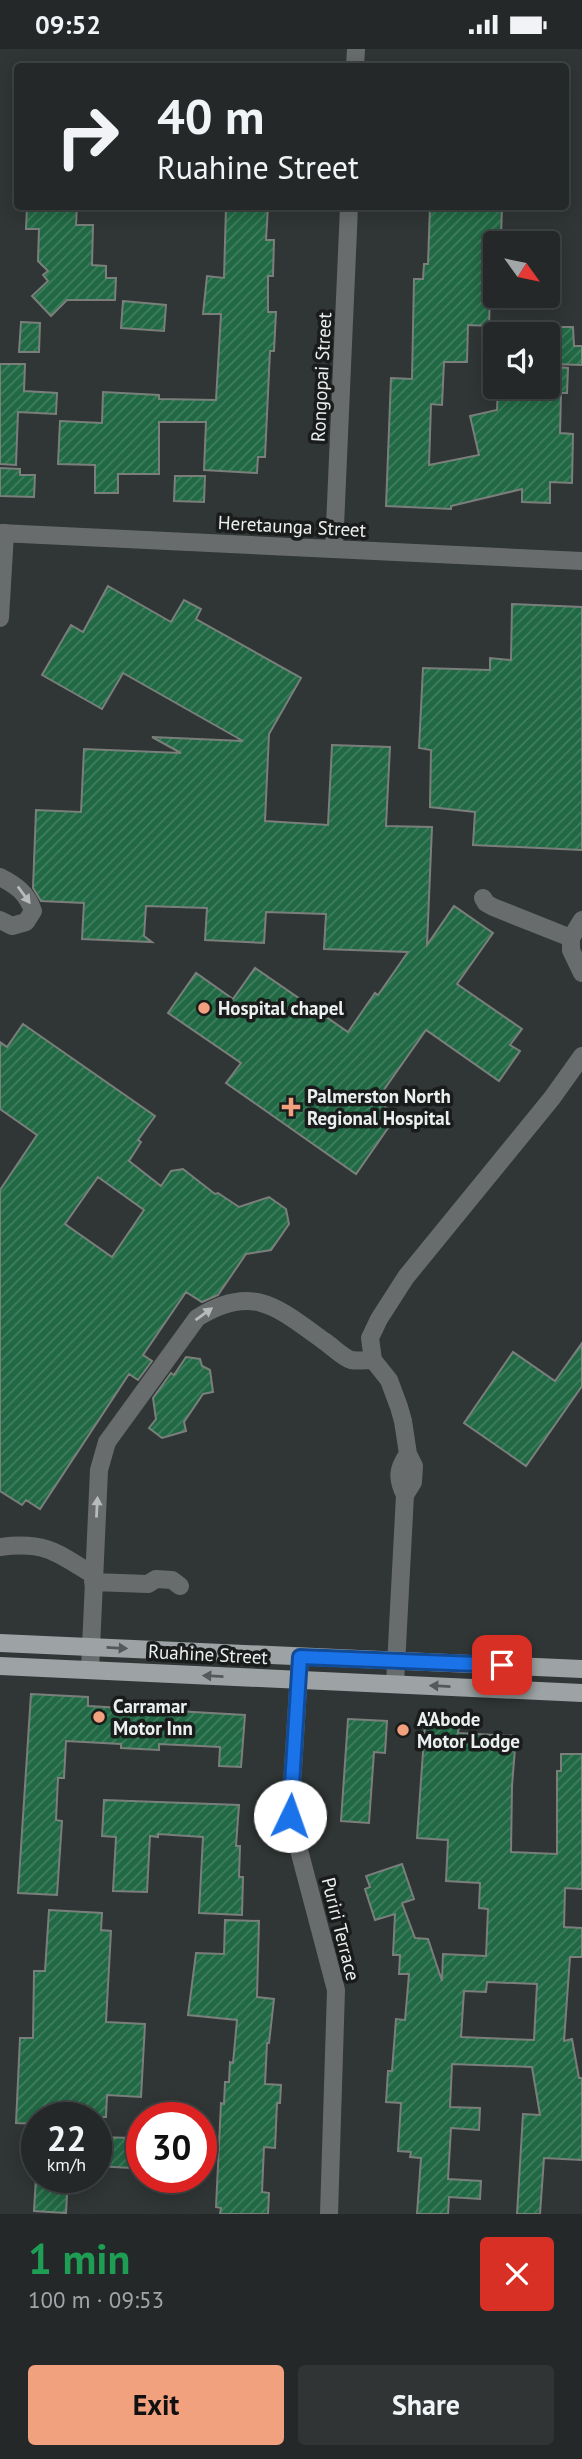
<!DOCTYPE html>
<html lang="en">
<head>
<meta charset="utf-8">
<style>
  body { margin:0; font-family:"PT Sans",sans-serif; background:#303434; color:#f1f3f6; height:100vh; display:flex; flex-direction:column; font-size:26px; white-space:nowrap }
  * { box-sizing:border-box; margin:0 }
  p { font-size:23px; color:#a3a6a8 }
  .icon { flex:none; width:38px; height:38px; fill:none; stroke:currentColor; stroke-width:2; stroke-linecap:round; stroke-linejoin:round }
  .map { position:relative; height:2165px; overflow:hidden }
  .side { display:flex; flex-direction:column; background:#242828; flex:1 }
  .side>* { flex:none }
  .banner { position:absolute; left:14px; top:14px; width:555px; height:147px; border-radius:7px; box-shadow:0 4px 18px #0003,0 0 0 2px #414445; background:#242828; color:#f1f3f6; overflow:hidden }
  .needle { width:46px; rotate:123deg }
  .buttons { position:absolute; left:483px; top:182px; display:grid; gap:14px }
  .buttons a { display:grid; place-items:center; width:77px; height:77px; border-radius:7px; background:#242828; box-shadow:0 4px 18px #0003,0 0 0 2px #414445; font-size:35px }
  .speed { position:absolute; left:21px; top:2053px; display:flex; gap:14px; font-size:35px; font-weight:700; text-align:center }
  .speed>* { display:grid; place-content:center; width:91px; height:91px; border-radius:50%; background:#242828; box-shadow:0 4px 18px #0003,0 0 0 2px #414445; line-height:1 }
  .speed small { font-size:18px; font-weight:400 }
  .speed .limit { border:10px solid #d22; background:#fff; color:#111 }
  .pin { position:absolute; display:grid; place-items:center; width:60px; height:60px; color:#fff; margin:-30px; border-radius:14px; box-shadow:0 4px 10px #0006 }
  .me { position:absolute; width:77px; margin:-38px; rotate:3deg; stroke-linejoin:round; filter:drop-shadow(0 0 5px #0008) }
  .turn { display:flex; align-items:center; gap:24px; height:147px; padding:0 28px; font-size:32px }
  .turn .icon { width:91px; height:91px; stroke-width:2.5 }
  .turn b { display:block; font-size:49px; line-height:60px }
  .round { display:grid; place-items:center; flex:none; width:74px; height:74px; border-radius:7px; background:#303434 }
  .overview { display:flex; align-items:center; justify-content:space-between; height:119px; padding:0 28px }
  h1 { font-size:42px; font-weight:700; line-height:52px; color:#1e9e55 }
  .cta { display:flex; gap:14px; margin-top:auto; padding:14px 28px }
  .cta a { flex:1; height:80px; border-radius:7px; background:#f2a17e; color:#111; font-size:28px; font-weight:700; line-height:80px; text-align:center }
  .cta a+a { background:#303434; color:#f1f3f6 }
  .status { display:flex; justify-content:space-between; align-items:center; height:49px; padding:0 35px; background:#242828; direction:ltr }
  .status svg { height:19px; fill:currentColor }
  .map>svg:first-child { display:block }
  .building { fill:url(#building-hatch); stroke:#7a7f7c; stroke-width:2; fill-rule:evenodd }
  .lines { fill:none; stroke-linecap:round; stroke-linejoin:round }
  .minor { stroke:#696c6d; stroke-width:18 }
  .major { stroke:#9da3a4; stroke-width:18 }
  .oneway { fill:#b8bbbb }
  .oneway2 { fill:#555959 }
  .route-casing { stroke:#114b97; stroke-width:18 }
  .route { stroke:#1a73e8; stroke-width:12 }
  .poi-dot { fill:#f2a17e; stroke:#1a1c1c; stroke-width:2.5 }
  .labels { text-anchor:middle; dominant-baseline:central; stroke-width:7; stroke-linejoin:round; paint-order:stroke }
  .street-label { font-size:19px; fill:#ecefef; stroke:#1a1c1c }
  .poi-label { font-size:19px; font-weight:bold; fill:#ecefef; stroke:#1a1c1c; text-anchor:start }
</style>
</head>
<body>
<div class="status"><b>09:52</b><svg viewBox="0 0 49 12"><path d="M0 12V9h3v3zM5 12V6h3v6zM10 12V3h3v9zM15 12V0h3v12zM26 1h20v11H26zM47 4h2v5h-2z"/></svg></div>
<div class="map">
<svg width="582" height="2165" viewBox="0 0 582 2165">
  <defs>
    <pattern id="building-hatch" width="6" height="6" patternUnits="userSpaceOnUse" patternTransform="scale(1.75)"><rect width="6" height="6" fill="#216944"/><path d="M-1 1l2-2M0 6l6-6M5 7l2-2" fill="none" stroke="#417f5f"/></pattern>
  </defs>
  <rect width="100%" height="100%" fill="#303635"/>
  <!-- building -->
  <path class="building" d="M 27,158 L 77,158 L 76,176 L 93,176 L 92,216 L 106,217 L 106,229 L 116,229 L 115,251 L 67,251 L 51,267 L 32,247 L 48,232 L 43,226 L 48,222 L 38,212 L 39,180 L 26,180 Z
    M 226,158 L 268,158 L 266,191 L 274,191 L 273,227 L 268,227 L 268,263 L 276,263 L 274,302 L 270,302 L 265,408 L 258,408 L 257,424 L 204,421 L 206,373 L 159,373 L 159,425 L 118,425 L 118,444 L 95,444 L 95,416 L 58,415 L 60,372 L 102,374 L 103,343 L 159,346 L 159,350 L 216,351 L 221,265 L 203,265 L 207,227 L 224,229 Z
    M 430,158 L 502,158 L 501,187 L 495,187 L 495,216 L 491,216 L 489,277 L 468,276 L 467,313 L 444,313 L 442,356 L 431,355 L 429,416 L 479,406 L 470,367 L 497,361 L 498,338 L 548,338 L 548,317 L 568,319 L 567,344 L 561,344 L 560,384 L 573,385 L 572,434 L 550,433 L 550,454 L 522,453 L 522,440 L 451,457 L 451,460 L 386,457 L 391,329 L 412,330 L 414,230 L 423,230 L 424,215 L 428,215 Z
    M 123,252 L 166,256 L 164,282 L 121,279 Z
    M 21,273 L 40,274 L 39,303 L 19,303 Z
    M 552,278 L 573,278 L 574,297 L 582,297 L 582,316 L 552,315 Z
    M 0,315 L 25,315 L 24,342 L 57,344 L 56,365 L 18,363 L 16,416 L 0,415 Z
    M 0,419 L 20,420 L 20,426 L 35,426 L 34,448 L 0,447 Z
    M 175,427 L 205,427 L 204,453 L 174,452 Z
    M 108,537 L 171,573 L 184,551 L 201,560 L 196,570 L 301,629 L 269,685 L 265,772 L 328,776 L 332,696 L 390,698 L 386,777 L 432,778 L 427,896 L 454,857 L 493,884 L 457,935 L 522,980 L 510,996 L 520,1002 L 499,1032 L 426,981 L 376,1052 L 397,1066 L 356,1125 L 226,1034 L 241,1014 L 168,964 L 196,924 L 233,950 L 255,919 L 348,983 L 375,944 L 378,946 L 408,903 L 324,900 L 326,865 L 266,863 L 264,894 L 205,891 L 207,859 L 146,857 L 144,887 L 152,893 L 82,890 L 84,854 L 41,852 L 33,839 L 36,761 L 81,763 L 84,700 L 181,704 L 152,688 L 243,692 L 123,624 L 102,660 L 42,626 L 71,576 L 83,583 Z
    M 512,555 L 582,558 L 582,801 L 473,796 L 475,763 L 430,758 L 431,701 L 419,699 L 423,619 L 490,621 L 490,609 L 511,611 Z
    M 23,975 L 155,1067 L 138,1091 L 141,1093 L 129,1112 L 161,1137 L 171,1122 L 183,1120 L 215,1145 L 218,1144 L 239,1158 L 269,1148 L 286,1160 L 289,1175 L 271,1201 L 246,1205 L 218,1246 L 202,1253 L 186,1243 L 143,1306 L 152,1312 L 138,1331 L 129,1325 L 40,1460 L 26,1451 L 22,1456 L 0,1442 L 0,1141 L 37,1086 L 0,1060 L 0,993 L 7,998 ZM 98,1128 L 144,1161 L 112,1208 L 65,1175 Z
    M 582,1294 L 582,1337 L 526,1417 L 464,1374 L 513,1303 L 555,1332 Z
    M 186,1308 L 200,1310 L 202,1317 L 210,1321 L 213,1343 L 203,1345 L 184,1373 L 186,1382 L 162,1389 L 149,1379 L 156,1370 L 153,1349 L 171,1324 L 174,1326 Z
    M 31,1645 L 88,1648 L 88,1657 L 245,1666 L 241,1718 L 219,1717 L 220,1698 L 159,1695 L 159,1701 L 121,1699 L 121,1695 L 66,1692 L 64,1729 L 58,1729 L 56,1771 L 62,1772 L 57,1846 L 18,1844 Z
    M 348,1670 L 387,1672 L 385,1704 L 374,1703 L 369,1774 L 341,1772 Z
    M 425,1674 L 459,1677 L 458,1684 L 516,1687 L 512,1737 L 511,1803 L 557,1805 L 557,1722 L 561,1722 L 561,1705 L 582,1705 L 582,1840 L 565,1839 L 564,1878 L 582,1879 L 582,1908 L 570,1908 L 564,1992 L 572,1990 L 579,2029 L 582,2029 L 582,2111 L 544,2109 L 540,2165 L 517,2165 L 523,2065 L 540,2066 L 532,2018 L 452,2015 L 450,2058 L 480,2059 L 479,2081 L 451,2079 L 448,2130 L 481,2132 L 480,2150 L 449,2148 L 448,2165 L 417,2165 L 421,2109 L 410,2108 L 411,2103 L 398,2102 L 401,2054 L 386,2053 L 388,2022 L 392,2022 L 396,1970 L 405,1971 L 409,1925 L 399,1925 L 400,1906 L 393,1906 L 395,1865 L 375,1871 L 365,1840 L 370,1838 L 366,1827 L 402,1815 L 414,1850 L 402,1854 L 415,1889 L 428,1890 L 442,1932 L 443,1905 L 486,1907 L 488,1860 L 479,1859 L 480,1834 L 446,1832 L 448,1791 L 417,1789 ZM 487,1933 L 537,1935 L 534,1991 L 461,1988 L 464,1942 L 486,1943 Z
    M 104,1751 L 239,1756 L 236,1797 L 240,1797 L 239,1828 L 243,1828 L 242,1866 L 199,1864 L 203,1788 L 158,1785 L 158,1788 L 150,1787 L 147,1843 L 113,1842 L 116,1788 L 102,1787 Z
    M 49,1861 L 102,1864 L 101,1881 L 111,1882 L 106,1973 L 145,1975 L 141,2048 L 107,2046 L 106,2068 L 37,2068 L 37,2075 L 16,2074 L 20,1989 L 33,1989 L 34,1922 L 45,1922 Z
    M 225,1871 L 259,1872 L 257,1948 L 274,1950 L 269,1994 L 267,1994 L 265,2035 L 281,2036 L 280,2054 L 277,2054 L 275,2099 L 264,2098 L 262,2143 L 269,2144 L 268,2165 L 220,2165 L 221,2159 L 216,2158 L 221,2054 L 224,2055 L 225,2033 L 229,2033 L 230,2013 L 233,2014 L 237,1971 L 188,1966 L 196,1904 L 224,1905 Z
    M 96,2088 L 133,2089 L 131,2119 L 96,2117 Z
    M 36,2128 L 68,2128 L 66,2164 L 34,2162 Z"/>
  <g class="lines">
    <!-- minor -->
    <path class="minor" d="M 355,18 L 356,0
      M 0,484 L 582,512
      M 334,500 L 349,158
      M 0,569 L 5,484
      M 0,828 C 16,836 27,844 33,862 L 26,873 L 12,877 L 0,871
      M 483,849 L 486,854 L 493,858 L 571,889 L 571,901 L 582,924
      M 571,889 L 582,871
      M 405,1446 C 397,1430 397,1420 408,1405
      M 0,1498 C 44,1492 57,1503 93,1526
      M 93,1533 L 148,1535 L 156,1530 L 172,1531 L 180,1537
      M 300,1608 L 290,1767 L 336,1941 L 329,2165
      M 90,1621 L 99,1421 L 107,1393 L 197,1269 C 252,1234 277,1258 324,1292 C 332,1297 342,1308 351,1311 C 357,1312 366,1311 373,1311
      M 395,1635 L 405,1446 L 413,1433 L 414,1417 L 408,1405 L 403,1372 L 399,1358 L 389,1331 L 373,1311 L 370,1289 L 379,1270 L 406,1228 L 552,1049 L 582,1007"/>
    <!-- major -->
    <path class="major" d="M 0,1594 L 582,1620
      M 0,1617 L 582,1644"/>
  </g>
  <!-- one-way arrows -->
  <defs><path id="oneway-solid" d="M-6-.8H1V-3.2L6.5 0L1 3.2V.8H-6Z" transform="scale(1.75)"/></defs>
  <g class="oneway">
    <use href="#oneway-solid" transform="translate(24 846) rotate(54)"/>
    <use href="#oneway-solid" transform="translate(204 1265) rotate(-36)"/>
    <use href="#oneway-solid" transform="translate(97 1458) rotate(-87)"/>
  </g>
  <g class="oneway2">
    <use href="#oneway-solid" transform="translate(117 1599) rotate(3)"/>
    <use href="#oneway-solid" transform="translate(213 1627) rotate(-177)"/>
    <use href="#oneway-solid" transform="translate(440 1637) rotate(-177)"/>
  </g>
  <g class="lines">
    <!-- route casing -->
    <g class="route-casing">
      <path id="route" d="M 290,1767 L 300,1608 L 502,1616"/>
    </g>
    <!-- route -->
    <use href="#route" class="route"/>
  </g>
  <!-- markers -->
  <g class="poi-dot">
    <circle cx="204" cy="959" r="7"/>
    <path d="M287.5 1047.5h7v7h7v7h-7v7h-7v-7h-7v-7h7z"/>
    <circle cx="99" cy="1668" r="7"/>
    <circle cx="403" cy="1681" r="7"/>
  </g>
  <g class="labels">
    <!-- street labels -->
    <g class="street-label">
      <text transform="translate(321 328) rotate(-87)">Rongopai Street</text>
      <text transform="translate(292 477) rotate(3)">Heretaunga Street</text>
      <text transform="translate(208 1605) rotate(3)">Ruahine Street</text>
      <text transform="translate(341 1880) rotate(76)">Puriri Terrace</text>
    </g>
    <!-- poi labels -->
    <g class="poi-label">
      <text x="218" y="959">Hospital chapel</text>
      <text x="307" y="1047">Palmerston North<tspan x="307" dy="22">Regional Hospital</tspan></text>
      <text x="113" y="1657">Carramar<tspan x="113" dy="22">Motor Inn</tspan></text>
      <text x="417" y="1670">A'Abode<tspan x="417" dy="22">Motor Lodge</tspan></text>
    </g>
  </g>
</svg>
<div class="buttons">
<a><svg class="needle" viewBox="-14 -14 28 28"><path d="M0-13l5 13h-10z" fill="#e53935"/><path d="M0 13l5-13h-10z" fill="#a3a6a8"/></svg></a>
<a><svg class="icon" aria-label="sound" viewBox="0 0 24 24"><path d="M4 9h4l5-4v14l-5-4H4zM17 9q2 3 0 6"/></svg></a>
</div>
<div class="speed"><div>22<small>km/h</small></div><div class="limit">30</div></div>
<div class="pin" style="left:502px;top:1616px;background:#d93025"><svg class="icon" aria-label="arrive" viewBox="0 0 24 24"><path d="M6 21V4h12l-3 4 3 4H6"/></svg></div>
<svg class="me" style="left:290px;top:1767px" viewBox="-20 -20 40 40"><circle r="19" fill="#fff"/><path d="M0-13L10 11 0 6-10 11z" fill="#1a73e8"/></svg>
<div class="banner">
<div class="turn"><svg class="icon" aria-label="right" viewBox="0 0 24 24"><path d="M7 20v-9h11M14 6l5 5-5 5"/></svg><div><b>40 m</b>Ruahine Street</div></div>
</div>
</div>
<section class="side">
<div class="overview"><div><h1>1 min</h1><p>100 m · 09:53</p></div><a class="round" style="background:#d93025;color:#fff"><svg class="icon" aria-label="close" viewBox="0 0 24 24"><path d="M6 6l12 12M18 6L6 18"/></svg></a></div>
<div class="cta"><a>Exit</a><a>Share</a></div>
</section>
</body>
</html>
